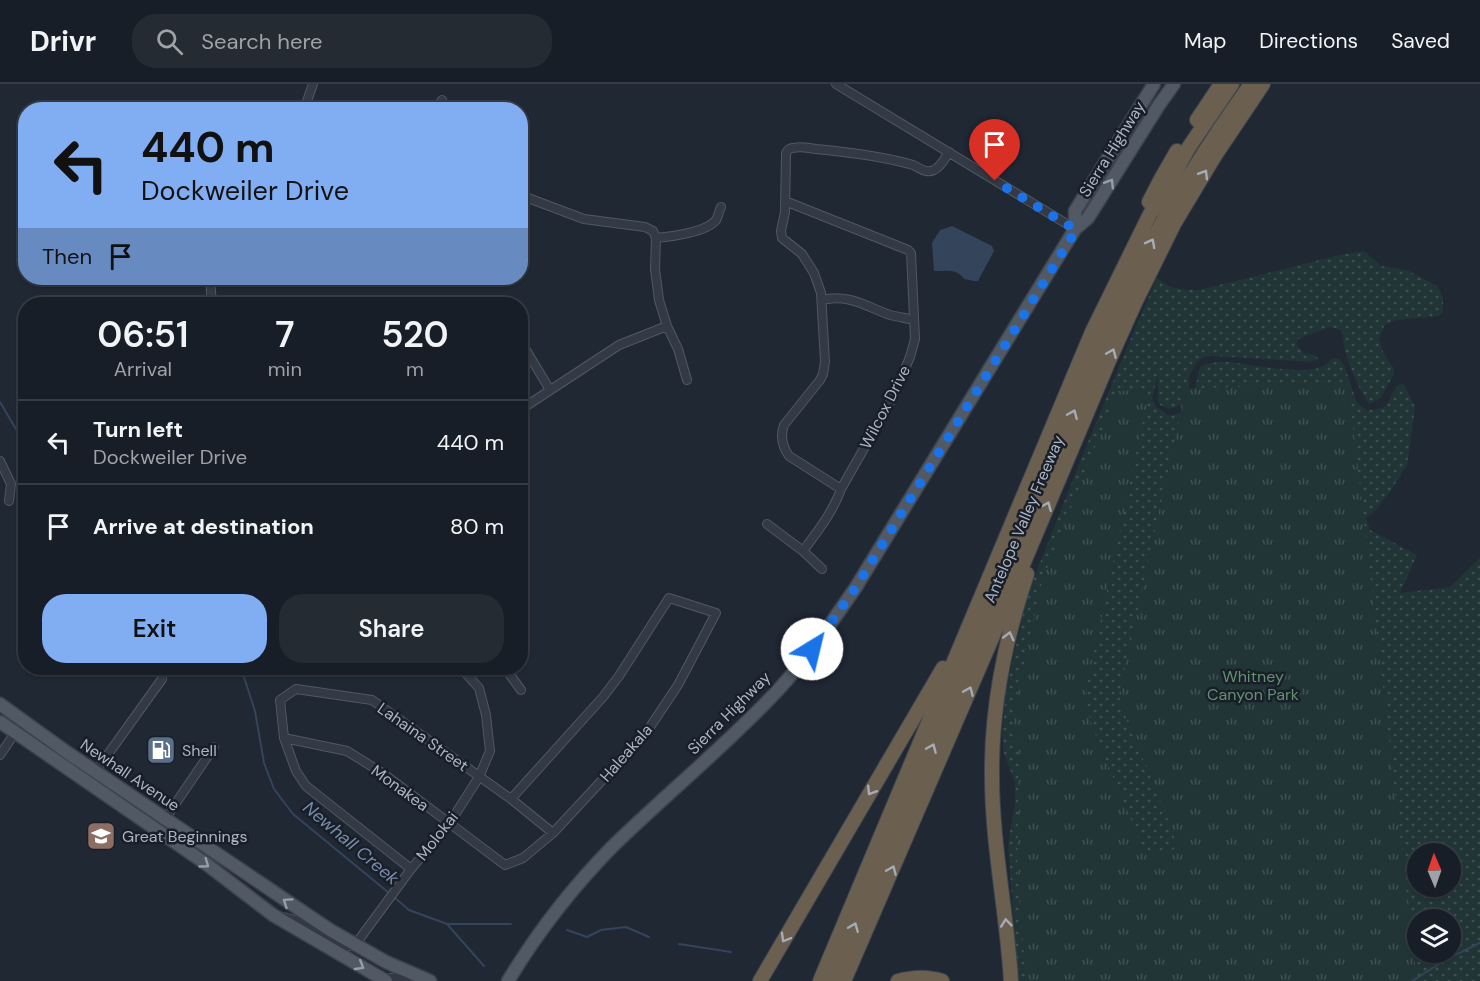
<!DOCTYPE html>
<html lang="en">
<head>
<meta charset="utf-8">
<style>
  body { margin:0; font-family:"DM Sans",sans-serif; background:#252b33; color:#f1f3f6; height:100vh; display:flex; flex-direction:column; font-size:22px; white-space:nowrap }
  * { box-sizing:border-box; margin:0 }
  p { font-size:20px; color:#9fa2a7 }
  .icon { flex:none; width:33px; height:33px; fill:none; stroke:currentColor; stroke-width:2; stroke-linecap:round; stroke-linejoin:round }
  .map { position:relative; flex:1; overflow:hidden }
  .drawer { position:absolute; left:18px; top:213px; width:510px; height:378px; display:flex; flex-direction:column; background:#181e27; border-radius:24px; box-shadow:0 2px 4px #0004,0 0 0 2px #363c44 }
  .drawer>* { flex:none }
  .banner { position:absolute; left:18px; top:18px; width:510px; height:183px; border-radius:24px; box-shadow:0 2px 4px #0004,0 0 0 2px #363c44; background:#81adf2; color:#111; overflow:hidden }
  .needle { width:39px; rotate:358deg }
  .buttons { position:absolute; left:1407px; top:759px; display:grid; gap:12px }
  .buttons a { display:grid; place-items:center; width:54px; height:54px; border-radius:50%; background:#181e27; box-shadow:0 2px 4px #0004,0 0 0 2px #363c44; font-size:30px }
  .pin { position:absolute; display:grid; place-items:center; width:51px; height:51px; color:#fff; margin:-62px -26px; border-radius:50% 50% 50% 0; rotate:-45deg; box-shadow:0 0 6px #0007 }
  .pin .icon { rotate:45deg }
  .me { position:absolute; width:66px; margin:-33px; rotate:36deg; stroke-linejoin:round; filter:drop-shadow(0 0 4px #0008) }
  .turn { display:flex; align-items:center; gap:21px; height:126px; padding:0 24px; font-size:27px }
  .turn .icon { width:78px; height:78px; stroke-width:2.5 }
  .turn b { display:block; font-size:42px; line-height:51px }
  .then { display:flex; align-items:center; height:57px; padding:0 24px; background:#0003; gap:12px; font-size:22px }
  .eta { display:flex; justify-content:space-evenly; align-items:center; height:102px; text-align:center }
  .eta b { font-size:36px; font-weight:600; line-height:42px }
  .cta { display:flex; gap:12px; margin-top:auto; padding:12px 24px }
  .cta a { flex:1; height:69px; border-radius:24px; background:#81adf2; color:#111; font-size:24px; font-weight:600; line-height:69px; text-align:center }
  .cta a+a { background:#252b33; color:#f1f3f6 }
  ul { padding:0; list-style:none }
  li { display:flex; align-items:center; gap:18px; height:84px; padding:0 24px; border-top:2px solid #363c44 }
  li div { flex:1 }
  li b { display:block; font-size:22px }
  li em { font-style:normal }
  header { display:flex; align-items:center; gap:36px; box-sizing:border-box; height:84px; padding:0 30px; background:#181e27; border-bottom:2px solid #363c44 }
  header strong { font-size:28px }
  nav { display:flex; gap:33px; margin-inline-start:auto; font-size:21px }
  .search { width:420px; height:54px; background:#252b33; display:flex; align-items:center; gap:15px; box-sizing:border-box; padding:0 21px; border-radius:24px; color:#9fa2a7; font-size:22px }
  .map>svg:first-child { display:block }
  .grass { fill:url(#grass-dots); fill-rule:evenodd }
  .park { fill:url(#park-tufts) }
  .water { fill:#34445b }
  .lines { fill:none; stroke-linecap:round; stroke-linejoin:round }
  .stream { stroke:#34445b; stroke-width:2 }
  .street-casing { stroke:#505863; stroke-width:10 }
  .primary-casing { stroke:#3c434e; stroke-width:15 }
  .highway-casing { stroke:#3d454f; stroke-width:16 }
  .street { stroke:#333a45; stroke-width:8 }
  .primary { stroke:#515965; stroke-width:12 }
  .highway { stroke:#6b6050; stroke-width:14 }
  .oneway { stroke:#a6acb7 }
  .oneway2 { stroke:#969eab }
  .route { stroke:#1a73e8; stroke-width:10; stroke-dasharray:0 18 }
  .labels { text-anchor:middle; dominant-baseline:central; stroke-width:5; stroke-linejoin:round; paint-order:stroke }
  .street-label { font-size:16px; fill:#adb5c2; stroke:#191f29 }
  .park-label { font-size:16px; fill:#669170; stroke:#191f29 }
  .poi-label { font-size:16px; fill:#adb5c2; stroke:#191f29; text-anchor:start }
  .water-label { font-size:18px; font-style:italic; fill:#768caa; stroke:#191f29 }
</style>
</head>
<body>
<header>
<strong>Drivr</strong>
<div class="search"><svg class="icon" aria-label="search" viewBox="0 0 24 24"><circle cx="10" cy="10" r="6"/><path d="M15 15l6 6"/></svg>Search here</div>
<nav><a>Map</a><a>Directions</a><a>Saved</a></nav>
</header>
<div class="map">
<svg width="1480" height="897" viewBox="0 0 1480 897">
  <defs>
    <pattern id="grass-dots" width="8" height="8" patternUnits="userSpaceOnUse" patternTransform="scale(1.5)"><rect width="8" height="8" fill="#223536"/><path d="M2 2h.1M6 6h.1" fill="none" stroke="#3f5051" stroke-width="1.8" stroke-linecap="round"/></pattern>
    <pattern id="park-tufts" width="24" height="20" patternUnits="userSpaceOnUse" patternTransform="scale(1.5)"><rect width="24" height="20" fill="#223536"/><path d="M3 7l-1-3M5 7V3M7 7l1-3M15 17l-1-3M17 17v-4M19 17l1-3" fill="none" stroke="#3f5051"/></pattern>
  </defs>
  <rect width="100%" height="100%" fill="#202834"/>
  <!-- grass -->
  <path class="grass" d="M 1364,167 L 1381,182 L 1407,186 L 1437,202 L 1443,213 L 1443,228 L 1439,232 L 1406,235 L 1392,237 L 1384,242 L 1379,255 L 1383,268 L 1394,285 L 1394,290 L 1381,314 L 1369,320 C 1359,305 1349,283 1345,266 C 1343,259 1344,253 1341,246 L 1330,243 L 1298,255 L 1296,260 L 1304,269 L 1314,271 L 1319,275 L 1309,278 L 1251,274 L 1209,272 L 1204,273 L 1197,278 L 1189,292 L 1189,310 L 1185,320 L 1169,325 L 1160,321 L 1158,317 L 1158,291 L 1152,314 L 1156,323 L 1170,332 L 1188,326 L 1194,310 L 1200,283 C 1208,278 1218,278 1228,278 C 1252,280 1306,293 1326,281 C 1327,280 1332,275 1333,274 L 1339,275 L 1344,281 L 1357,319 L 1367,326 C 1392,325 1385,319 1398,301 L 1404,300 L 1415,323 L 1407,381 L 1390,408 L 1374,428 L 1366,434 L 1370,446 L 1417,471 L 1400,509 L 1450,503 L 1480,474 L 1480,897 L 1018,897 L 1008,760 L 1015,719 L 1015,700 L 1008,679 L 1004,670 L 1002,651 L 1006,607 L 1028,509 L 1088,358 L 1134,247 L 1157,194 C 1169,205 1183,206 1199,206 L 1340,171 ZM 1418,770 L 1450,770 L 1450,802 L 1418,802 ZM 1418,836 L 1450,836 L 1450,868 L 1418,868 Z"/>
  <!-- park -->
  <path class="park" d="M 1348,298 L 1417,897 L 1026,897 L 1017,785 L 1019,674 L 1012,634 L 1042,497 L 1117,307 L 1148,306 L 1148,314 L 1087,602 L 1087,621 L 1091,640 L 1138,752 L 1140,768 L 1158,768 L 1175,765 L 1173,748 L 1121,622 L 1119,611 L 1181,327 L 1182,305 Z"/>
  <!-- water -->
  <path class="water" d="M 952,142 L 992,162 L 994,167 L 978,197 L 974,197 L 964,195 C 957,184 945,187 934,187 L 932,159 L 940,146 Z"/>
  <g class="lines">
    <!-- stream -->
    <path class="stream" d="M 0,318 L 26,362
      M 241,584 L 255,627 L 264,679 L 274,705 L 293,730 L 389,809
      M 394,813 L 409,826 L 447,840 L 484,882
      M 448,840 L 511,840
      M 567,846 L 587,853 L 601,846 L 626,843 L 649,853
      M 679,860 L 731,868
      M 1412,897 L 1447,875 L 1480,859"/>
    <!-- street casing -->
    <g class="street-casing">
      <path id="street" d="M 836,0 L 1075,145
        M 304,26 L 313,0
        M 436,26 L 442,16
        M 520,111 L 584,135 L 645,143 L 653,147 L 656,154 L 655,185 L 659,216 L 667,242 L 678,265 L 687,296
        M 785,117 L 908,166 L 911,169 L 915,255 L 910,273 L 892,315 L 841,405 C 833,428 817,448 803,467
        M 656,154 C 670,153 707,148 716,136 C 718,133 719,127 721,123
        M 210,194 L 212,220
        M 822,216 C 848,209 867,223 890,231 C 898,233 906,234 914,236
        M 520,256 L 550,306
        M 520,326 L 619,261 L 667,242
        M 0,377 L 11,400 L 9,417
        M 841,405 L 789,372 C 782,362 780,352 784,341 L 820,296 L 823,290 L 825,278 L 821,209 L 814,189 L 802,170 L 782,154 L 781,147 L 785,128 L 786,69 C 789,65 788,65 793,64 C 800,62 808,64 816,65 C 848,68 882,72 913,81 C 920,84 926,90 934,86 C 941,83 945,74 949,68
        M 767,440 L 803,467 L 822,485
        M 505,584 L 521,606
        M 284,654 L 347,667 L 384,690 L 505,781 L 523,774 L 553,749 L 646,649 L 678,601 L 716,529 L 669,514 L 619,592 L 603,613 L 511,715
        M 0,671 L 15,649
        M 96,687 L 162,595
        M 165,735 L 214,663
        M 411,785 L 306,702 L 296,687 L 284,654 L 280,616 L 296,605 L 372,616 L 511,715 L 553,749
        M 283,833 L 295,836 L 340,864 L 355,861 L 411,785 L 449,740 L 479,693 L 490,667 L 486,631 L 479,604 L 461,584
        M 384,896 C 393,892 397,894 406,897"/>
    </g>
    <!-- primary casing -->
    <g class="primary-casing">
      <path id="primary" d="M 1075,145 L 1075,127 L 1154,0
        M 0,620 L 68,669 L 330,846 L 386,878 L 430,897
        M 0,638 L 205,779 L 273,831 L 386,897
        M 508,897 C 537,849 572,804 611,764 C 666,710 727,661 779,605 C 808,573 832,538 856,503 L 1075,145 L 1088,134 L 1159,21 L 1174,0"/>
    </g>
    <!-- highway casing -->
    <g class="highway-casing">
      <path id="highway" d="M 1197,36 L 1221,0
        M 1149,118 L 1162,93 L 1177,67
        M 760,897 L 943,584
        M 820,897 L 1092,248 L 1150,130 L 1165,108 L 1189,63 L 1232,0
        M 831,897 C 874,800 917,702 958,604 C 985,538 1012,472 1040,406 C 1071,334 1099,261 1134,191 C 1168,124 1207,61 1251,0
        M 844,897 L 989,561 L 1108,279 L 1135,219 L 1174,140 L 1216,70 L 1263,0
        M 898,897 C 913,893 927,892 942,897
        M 1011,897 C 1007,829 992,761 992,692 C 991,623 1005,556 1027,490"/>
    </g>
    <!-- street -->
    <use href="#street" class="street"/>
    <!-- primary -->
    <use href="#primary" class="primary"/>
    <!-- highway -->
    <use href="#highway" class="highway"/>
  </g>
  <!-- one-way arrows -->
  <defs><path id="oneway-chevron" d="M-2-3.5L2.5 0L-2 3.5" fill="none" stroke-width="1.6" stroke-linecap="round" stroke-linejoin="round" transform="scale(1.5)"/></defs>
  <g class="oneway">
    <use href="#oneway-chevron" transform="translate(1204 90) rotate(-59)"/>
    <use href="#oneway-chevron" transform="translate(1151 159) rotate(-62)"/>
    <use href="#oneway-chevron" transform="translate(1112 269) rotate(-67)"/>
    <use href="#oneway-chevron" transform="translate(1073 330) rotate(-67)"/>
    <use href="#oneway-chevron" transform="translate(1047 422) rotate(-67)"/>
    <use href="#oneway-chevron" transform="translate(1009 552) rotate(-76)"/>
    <use href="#oneway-chevron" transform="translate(969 607) rotate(-67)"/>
    <use href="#oneway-chevron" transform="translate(932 664) rotate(-67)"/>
    <use href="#oneway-chevron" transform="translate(871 707) rotate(122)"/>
    <use href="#oneway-chevron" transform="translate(892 786) rotate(-67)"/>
    <use href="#oneway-chevron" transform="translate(1006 839) rotate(-96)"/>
    <use href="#oneway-chevron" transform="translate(854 843) rotate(-68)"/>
    <use href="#oneway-chevron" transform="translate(785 854) rotate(120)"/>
  </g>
  <g class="oneway2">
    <use href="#oneway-chevron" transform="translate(1110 99) rotate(-58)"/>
    <use href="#oneway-chevron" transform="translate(205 780) rotate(36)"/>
    <use href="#oneway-chevron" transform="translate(287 818) rotate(-146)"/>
    <use href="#oneway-chevron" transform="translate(360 882) rotate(31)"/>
  </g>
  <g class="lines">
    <!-- route -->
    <path class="route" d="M 812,565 L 856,503 L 1076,146 L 995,97"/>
  </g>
  <!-- icons -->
  <defs>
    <g id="fuel-square" transform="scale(1.5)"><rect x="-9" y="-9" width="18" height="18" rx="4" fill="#5c6f8a" stroke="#191f29"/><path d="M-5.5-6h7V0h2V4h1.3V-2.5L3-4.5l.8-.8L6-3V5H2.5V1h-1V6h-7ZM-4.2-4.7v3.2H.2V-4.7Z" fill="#fff"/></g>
    <g id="school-square" transform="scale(1.5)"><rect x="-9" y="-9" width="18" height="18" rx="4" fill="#8d6e63" stroke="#191f29"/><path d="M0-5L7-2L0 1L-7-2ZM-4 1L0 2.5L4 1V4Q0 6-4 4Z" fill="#fff"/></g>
  </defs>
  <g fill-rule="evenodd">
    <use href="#fuel-square" x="161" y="666"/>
    <use href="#school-square" x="101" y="752"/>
  </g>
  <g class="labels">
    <!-- street labels -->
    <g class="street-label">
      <text transform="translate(1112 65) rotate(-58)">Sierra Highway</text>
      <text transform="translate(885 323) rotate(-63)">Wilcox Drive</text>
      <text transform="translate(1024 435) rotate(-67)">Antelope Valley Freeway</text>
      <text transform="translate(729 629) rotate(-45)">Sierra Highway</text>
      <text transform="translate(423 653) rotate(35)">Lahaina Street</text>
      <text transform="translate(626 669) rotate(-49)">Haleakala</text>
      <text transform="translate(130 691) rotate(34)">Newhall Avenue</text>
      <text transform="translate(400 704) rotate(36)">Monakea</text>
      <text transform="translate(437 752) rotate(-52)">Molokai</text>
    </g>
    <!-- park labels -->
    <g class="park-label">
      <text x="1253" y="592">Whitney<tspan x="1253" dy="18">Canyon Park</tspan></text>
    </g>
    <!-- poi labels -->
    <g class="poi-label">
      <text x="182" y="666">Shell</text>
      <text x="122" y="752">Great Beginnings</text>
    </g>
    <!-- water labels -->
    <g class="water-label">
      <text transform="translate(351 759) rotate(40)">Newhall Creek</text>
    </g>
  </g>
</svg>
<div class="buttons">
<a><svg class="needle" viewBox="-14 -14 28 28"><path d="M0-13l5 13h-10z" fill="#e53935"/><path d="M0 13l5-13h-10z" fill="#9fa2a7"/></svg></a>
<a><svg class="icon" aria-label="layers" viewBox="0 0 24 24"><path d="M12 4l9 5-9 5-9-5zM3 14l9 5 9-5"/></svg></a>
</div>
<div class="pin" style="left:995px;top:97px;background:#d93025"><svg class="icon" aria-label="arrive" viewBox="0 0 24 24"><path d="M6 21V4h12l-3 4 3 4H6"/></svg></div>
<svg class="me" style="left:812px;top:565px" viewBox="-20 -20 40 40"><circle r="19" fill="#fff"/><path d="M0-13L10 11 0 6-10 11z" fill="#1a73e8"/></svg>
<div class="banner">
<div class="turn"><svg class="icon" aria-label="left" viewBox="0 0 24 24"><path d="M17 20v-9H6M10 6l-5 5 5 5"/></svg><div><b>440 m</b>Dockweiler Drive</div></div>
<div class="then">Then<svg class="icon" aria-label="arrive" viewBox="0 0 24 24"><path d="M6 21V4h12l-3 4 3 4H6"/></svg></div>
</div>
<section class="drawer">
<div class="eta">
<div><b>06:51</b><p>Arrival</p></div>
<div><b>7</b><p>min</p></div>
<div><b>520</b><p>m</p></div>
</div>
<ul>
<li><svg class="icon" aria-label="left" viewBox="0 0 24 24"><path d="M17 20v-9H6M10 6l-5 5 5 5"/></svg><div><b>Turn left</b><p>Dockweiler Drive</p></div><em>440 m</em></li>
<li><svg class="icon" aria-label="arrive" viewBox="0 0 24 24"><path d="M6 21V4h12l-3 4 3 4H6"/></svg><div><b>Arrive at destination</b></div><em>80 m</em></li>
</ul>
<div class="cta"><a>Exit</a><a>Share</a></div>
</section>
</div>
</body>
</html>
